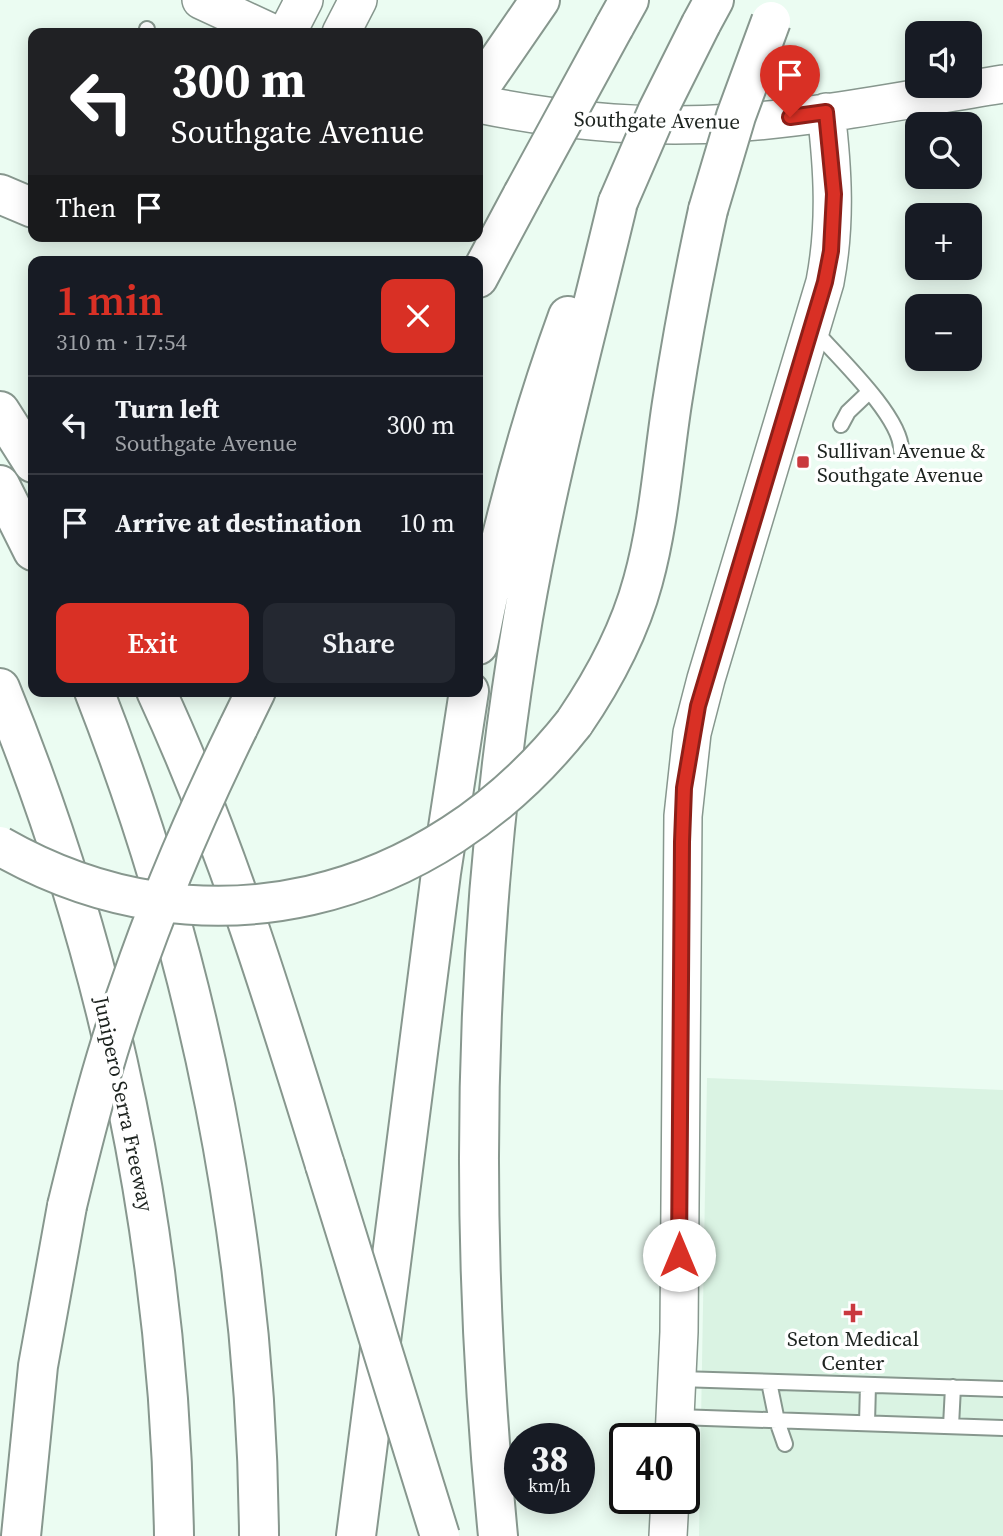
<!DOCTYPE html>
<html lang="en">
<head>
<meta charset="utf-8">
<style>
  body { margin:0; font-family:"Source Serif 4",serif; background:#242831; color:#f1f3f6; height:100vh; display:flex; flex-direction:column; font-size:26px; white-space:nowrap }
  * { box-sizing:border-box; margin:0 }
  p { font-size:23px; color:#9ea1a6 }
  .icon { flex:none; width:38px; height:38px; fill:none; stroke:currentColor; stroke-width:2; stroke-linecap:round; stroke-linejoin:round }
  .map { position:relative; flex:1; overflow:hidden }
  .sheet { position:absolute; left:28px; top:256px; width:455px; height:441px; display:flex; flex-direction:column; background:#171b24; border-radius:14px; box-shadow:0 4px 18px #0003 }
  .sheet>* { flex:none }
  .banner { position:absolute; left:28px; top:28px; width:455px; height:214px; border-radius:14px; box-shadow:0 4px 18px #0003; background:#202124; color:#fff; overflow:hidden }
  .controls { position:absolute; left:905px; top:21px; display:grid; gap:14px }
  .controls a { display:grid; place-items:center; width:77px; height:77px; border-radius:14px; background:#171b24; box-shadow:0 4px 18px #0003; font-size:35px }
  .speed { position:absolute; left:504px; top:1423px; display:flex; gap:14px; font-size:35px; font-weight:700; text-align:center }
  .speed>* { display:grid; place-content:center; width:91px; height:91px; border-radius:50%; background:#171b24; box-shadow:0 4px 18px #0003; line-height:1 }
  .speed small { font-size:18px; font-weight:400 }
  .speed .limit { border:4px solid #111; border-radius:10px; background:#fff; color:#111 }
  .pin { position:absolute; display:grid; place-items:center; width:60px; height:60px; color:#fff; margin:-72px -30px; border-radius:50% 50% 50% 0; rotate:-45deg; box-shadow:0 0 7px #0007 }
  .pin .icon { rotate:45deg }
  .me { position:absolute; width:77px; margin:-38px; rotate:0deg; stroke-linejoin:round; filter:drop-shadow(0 0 5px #0008) }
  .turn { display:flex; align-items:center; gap:24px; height:147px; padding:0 28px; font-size:32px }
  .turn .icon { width:91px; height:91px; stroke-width:2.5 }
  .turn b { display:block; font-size:49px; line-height:60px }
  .then { display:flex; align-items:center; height:66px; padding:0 28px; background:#0003; gap:14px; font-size:26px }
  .round { display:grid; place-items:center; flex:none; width:74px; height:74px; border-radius:14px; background:#242831 }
  .summary { display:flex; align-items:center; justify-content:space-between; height:119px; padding:0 28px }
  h1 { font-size:42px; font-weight:600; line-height:52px; color:#d93025 }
  .cta { display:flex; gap:14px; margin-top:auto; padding:14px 28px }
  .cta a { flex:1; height:80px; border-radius:14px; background:#d93025; color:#fff; font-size:28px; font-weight:600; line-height:80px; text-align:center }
  .cta a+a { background:#242831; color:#f1f3f6 }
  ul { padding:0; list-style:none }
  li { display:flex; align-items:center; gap:21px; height:98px; padding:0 28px; border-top:2px solid #363941 }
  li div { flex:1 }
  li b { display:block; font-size:26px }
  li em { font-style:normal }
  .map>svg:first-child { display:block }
  .built { fill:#daf3e3 }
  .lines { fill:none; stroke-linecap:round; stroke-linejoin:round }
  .service-casing { stroke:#87978e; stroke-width:18 }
  .tertiary-casing { stroke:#87978e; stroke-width:40 }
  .motorway-casing { stroke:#87978e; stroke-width:42 }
  .service { stroke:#fff; stroke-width:14 }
  .tertiary { stroke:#fff; stroke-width:37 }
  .motorway { stroke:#fff; stroke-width:38 }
  .motorway-bridge-casing { stroke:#87978e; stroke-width:42; stroke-linecap:butt }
  .motorway-bridge { stroke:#fff; stroke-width:38 }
  .route-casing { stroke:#8d1f18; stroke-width:18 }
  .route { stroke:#d93025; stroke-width:12 }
  .poi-dot { fill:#c9393e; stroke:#fff; stroke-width:2.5 }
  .labels { text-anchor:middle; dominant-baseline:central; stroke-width:7; stroke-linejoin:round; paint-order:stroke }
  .street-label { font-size:21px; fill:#1d231f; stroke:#fff }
  .poi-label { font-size:21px; fill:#1d231f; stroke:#fff; text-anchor:start }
</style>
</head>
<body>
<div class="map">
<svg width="1003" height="1536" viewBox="0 0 1003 1536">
  <rect width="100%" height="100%" fill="#ebfcf2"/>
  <!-- built -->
  <path class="built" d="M 707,1078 L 1003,1090 L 1003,1536 L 699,1536 Z"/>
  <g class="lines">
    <!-- service casing -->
    <g class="service-casing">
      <path id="service" d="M 146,33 L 147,29
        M 813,329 C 836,355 902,417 901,450
        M 841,425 L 848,412 L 869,392
        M 679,1379 L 1003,1389
        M 769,1382 L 777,1421 L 785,1444
        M 677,1417 L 1003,1428
        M 867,1423 L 868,1385
        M 951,1426 L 953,1387"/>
    </g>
    <!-- tertiary casing -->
    <g class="tertiary-casing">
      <path id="tertiary" d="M 201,0 L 272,33
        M 287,33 L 304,0
        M 341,33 L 358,0
        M 478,104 C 561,121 648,129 733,123 C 823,117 914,98 1003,84
        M 674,1438 L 679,1332 L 683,816 L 692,733 L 706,679 L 825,282 C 836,224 833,170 826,112
        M 668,1536 L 670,1498"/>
    </g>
    <!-- motorway casing -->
    <g class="motorway-casing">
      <path id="motorway" d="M 701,24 L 714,0
        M 614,27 L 629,0
        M 478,90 L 540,0
        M 0,194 L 33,208
        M 478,278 L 523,194
        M 0,411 L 33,463
        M 0,485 L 33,551
        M 478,645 C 500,533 529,423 568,316
        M 0,688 C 110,957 170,1245 174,1536
        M 94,691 C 199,960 257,1247 259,1536
        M 156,691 C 227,844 275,1004 325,1165
        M 574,723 C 604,679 629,633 643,581 C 659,523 663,462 672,403 C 682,338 694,274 708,210
        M 238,728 L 256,691
        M 21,1536 L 38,1366 L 67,1206
        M 356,1536 L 441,873 L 469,691
        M 498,1536 C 468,1232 472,920 523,618 C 547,478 585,340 618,202"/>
    </g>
    <!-- service -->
    <use href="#service" class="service"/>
    <!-- tertiary -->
    <use href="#tertiary" class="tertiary"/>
    <!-- motorway -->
    <use href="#motorway" class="motorway"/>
    <!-- motorway-bridge casing -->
    <g class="motorway-bridge-casing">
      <path id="motorway-bridge" d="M 523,194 L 614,27
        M 618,202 L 657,112 L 701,24
        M 708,210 L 736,116 L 771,21
        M 0,846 C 203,962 432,903 574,723
        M 325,1165 L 440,1536
        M 67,1206 C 85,1132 104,1057 130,985 C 160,897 197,812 238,728"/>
    </g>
    <!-- motorway-bridge -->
    <use href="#motorway-bridge" class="motorway-bridge"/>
  </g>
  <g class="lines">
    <!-- route casing -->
    <g class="route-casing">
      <path id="route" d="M 679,1255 L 682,842 L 684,788 L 698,706 L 825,282 L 831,251 L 834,194 L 826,112 L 790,117"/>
    </g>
    <!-- route -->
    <use href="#route" class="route"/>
  </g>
  <!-- markers -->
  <g class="poi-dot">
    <rect x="796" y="455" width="14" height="14" rx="3.5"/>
    <path d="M849.5 1302.5h7v7h7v7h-7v7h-7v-7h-7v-7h7z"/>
  </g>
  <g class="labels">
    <!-- street labels -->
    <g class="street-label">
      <text transform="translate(657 120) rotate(1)">Southgate Avenue</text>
      <text transform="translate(124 1104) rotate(78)">Junipero Serra Freeway</text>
    </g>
    <!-- poi labels -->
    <g class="poi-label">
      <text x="817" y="450">Sullivan Avenue &amp;<tspan x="817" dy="24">Southgate Avenue</tspan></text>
      <text x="853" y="1338" text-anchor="middle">Seton Medical<tspan x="853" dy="24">Center</tspan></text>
    </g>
  </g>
</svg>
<div class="controls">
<a><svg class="icon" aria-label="sound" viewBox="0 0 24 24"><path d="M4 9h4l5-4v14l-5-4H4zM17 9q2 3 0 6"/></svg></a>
<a><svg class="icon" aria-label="search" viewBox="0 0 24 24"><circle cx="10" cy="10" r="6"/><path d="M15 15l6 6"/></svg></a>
<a>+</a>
<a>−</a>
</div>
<div class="speed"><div>38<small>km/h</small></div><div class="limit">40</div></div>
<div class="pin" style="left:790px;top:117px;background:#d93025"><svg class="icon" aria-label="arrive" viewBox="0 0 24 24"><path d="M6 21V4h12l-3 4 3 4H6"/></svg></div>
<svg class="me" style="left:679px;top:1255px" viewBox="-20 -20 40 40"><circle r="19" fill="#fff"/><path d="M0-13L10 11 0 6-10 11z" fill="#d93025"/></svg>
<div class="banner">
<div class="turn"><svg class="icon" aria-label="left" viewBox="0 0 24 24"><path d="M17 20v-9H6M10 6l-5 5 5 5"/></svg><div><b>300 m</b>Southgate Avenue</div></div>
<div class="then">Then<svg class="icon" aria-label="arrive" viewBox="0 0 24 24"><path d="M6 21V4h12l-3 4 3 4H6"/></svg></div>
</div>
<section class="sheet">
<div class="summary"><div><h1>1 min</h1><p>310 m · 17:54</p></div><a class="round" style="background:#d93025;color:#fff"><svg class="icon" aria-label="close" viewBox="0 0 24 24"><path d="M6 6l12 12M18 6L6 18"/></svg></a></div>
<ul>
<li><svg class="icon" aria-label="left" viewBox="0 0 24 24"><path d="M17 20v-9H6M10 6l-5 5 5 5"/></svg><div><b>Turn left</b><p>Southgate Avenue</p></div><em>300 m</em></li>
<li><svg class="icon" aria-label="arrive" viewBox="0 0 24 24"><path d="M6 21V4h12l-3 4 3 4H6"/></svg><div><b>Arrive at destination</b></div><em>10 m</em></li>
</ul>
<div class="cta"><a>Exit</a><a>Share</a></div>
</section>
</div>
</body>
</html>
